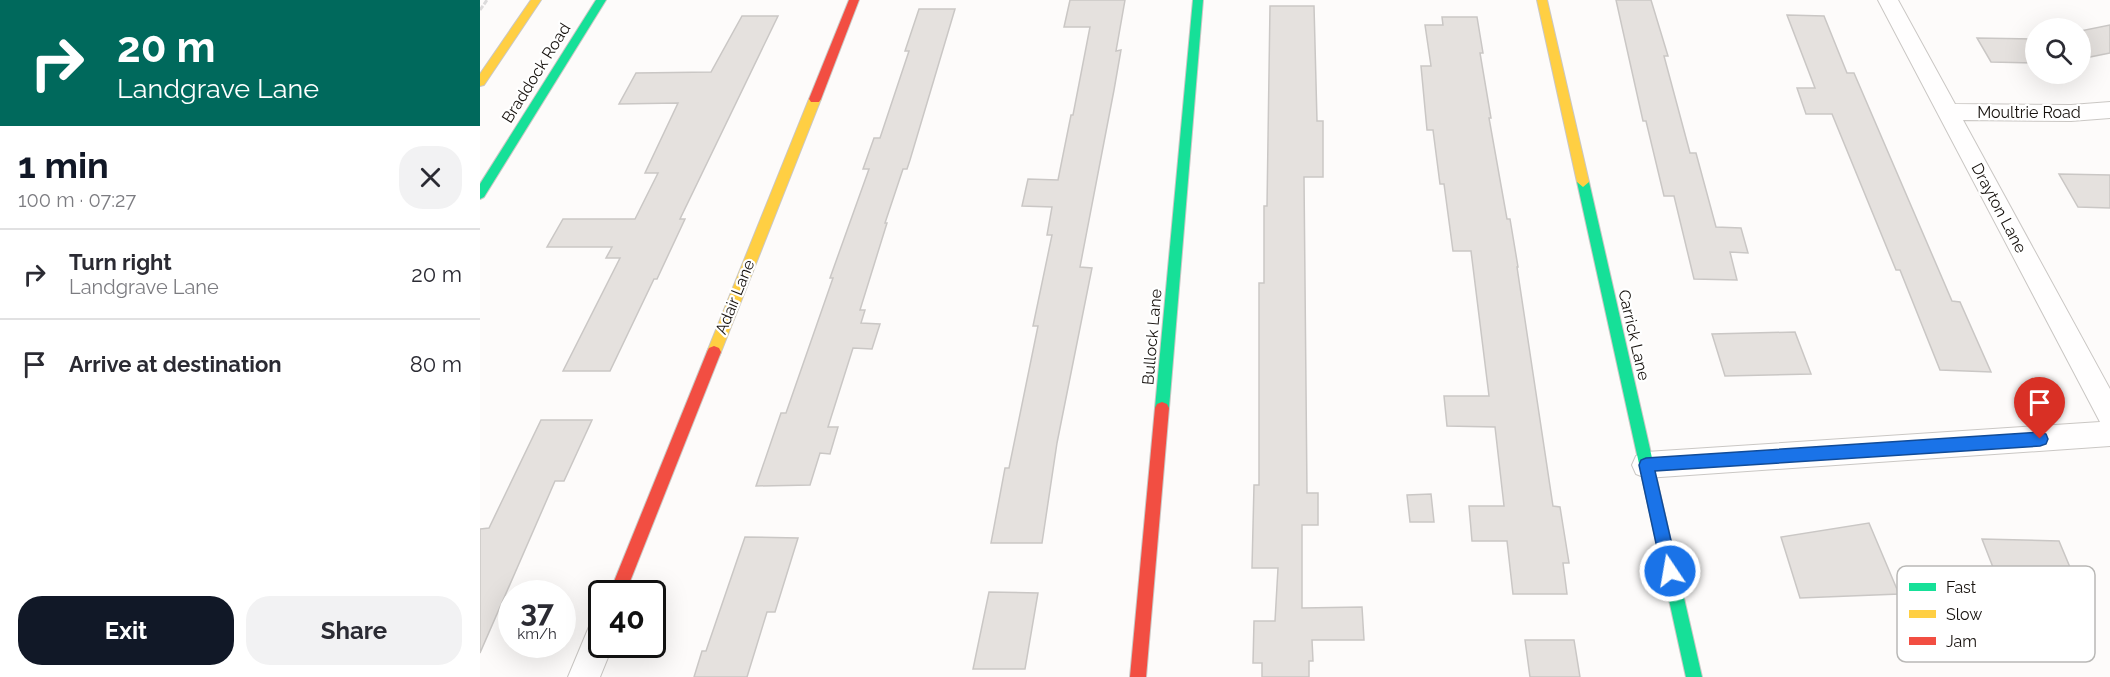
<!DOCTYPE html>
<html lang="en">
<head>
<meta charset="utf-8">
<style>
  body { margin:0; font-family:Raleway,sans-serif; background:#f2f2f3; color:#2b2b33; height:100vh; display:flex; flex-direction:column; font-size:22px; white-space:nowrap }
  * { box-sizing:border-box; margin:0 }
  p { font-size:20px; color:#7c7c81 }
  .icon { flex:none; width:33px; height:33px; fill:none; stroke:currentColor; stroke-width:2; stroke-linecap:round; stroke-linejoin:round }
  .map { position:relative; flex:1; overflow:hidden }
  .drawer { display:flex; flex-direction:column; background:#fff; width:480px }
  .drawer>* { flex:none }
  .banner { background:#00695c; color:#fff; overflow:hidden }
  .tools { position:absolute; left:1545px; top:18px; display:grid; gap:12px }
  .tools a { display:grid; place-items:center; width:66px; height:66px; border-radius:50%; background:#fff; box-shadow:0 6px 24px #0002; font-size:30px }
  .speed { position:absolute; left:18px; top:580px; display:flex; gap:12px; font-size:30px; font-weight:700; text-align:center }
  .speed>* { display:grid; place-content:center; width:78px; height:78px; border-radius:50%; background:#fff; box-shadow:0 6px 24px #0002; line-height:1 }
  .speed small { font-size:15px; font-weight:400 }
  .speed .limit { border:3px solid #111; border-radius:9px; background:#fff; color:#111 }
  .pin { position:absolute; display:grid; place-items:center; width:51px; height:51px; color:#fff; margin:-62px -26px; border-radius:50% 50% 50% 0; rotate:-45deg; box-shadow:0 0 6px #0007 }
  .pin .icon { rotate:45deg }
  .me { position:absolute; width:66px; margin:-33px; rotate:348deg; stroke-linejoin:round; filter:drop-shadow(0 0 4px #0008) }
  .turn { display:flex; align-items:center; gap:21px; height:126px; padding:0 18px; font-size:27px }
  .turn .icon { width:78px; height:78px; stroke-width:2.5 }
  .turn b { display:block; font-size:42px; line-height:51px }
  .round { display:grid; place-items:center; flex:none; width:63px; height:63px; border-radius:24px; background:#f2f2f3 }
  .summary { display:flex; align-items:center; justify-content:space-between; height:102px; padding:0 18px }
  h1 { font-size:36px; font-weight:700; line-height:45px; color:#111827 }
  .cta { display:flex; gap:12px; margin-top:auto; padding:12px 18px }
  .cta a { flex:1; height:69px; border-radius:24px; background:#111827; color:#fff; font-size:24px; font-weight:700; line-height:69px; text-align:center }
  .cta a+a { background:#f2f2f3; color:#2b2b33 }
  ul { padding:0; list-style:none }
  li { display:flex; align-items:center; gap:18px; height:90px; padding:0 18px; border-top:2px solid #e1e1e2 }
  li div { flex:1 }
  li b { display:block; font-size:22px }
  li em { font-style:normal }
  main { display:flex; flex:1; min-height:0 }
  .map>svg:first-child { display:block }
  .building { fill:#e5e1de; stroke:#cac7c5; stroke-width:1.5 }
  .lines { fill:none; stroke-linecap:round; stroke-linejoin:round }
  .street-casing { stroke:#cac7c4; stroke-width:2 }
  .fast-casing { stroke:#cac7c4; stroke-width:2 }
  .slow-casing { stroke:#cac7c4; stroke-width:2 }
  .jam-casing { stroke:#cac7c4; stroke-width:2 }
  .path { stroke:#dcdbdb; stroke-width:3; stroke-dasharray:5 2; stroke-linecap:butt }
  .street { fill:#fffefe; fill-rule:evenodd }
  .fast { fill:#16e098; fill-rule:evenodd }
  .slow { fill:#ffcf43; fill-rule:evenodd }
  .jam { fill:#f24e42; fill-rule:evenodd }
  .route { fill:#1a73e8; stroke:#114b97; stroke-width:1.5 }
  .labels { text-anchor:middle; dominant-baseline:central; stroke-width:4.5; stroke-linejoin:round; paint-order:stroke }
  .street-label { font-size:16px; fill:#16110d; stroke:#fff }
  .key { fill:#fff; stroke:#b9b8b6; stroke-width:1.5 }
  .key-label { font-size:16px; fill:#16110d }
</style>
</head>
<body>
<main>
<section class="drawer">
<div class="banner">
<div class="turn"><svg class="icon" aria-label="right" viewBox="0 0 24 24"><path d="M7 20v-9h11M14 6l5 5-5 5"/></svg><div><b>20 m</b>Landgrave Lane</div></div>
</div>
<div class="summary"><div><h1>1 min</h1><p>100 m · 07:27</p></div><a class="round"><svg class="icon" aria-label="close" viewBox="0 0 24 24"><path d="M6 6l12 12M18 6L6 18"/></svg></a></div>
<ul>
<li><svg class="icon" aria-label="right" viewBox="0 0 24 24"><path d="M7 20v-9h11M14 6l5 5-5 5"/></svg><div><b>Turn right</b><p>Landgrave Lane</p></div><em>20 m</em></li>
<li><svg class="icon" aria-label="arrive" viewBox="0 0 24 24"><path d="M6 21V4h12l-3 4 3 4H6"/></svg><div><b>Arrive at destination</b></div><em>80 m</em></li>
</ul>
<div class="cta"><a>Exit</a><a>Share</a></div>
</section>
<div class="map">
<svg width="1630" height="677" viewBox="0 0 1630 677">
  <rect width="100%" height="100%" fill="#fdfbfa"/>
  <!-- building -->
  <path class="building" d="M 590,0 L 645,0 L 636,51 L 641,50 L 634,90 L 600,267 L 612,268 L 577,443 L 562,543 L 511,543 L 525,468 L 529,468 L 558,326 L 553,326 L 572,235 L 567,235 L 572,207 L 542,206 L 548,179 L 578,180 L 591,115 L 593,115 L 610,27 L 584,27 Z
    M 1136,0 L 1171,0 L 1188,56 L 1184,56 L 1210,153 L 1216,153 L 1236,227 L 1261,228 L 1268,253 L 1250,252 L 1257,280 L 1214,279 L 1194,196 L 1184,196 L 1166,121 L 1163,121 Z
    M 790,6 L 834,6 L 837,121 L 843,121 L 843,177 L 824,177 L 827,493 L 838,493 L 838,525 L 822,525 L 822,608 L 882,607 L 884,640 L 832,640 L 833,661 L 829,661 L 829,677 L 782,677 L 782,663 L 773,663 L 774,621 L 795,621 L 798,568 L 772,568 L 774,485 L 779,485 L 779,283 L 784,283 L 784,206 L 787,206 Z
    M 439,9 L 475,9 L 430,160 L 427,169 L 423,169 L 405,223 L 407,223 L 380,310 L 385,310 L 381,323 L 400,324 L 392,349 L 373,348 L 348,427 L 358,427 L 350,454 L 340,453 L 330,485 L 276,486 L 301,413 L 306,413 L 353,278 L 350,278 L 389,169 L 383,169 L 394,138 L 400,138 L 429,51 L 425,51 Z
    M 1307,15 L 1344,16 L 1367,73 L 1374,73 L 1472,301 L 1480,302 L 1511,372 L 1460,370 L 1420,270 L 1416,270 L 1352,114 L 1326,114 L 1317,88 L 1335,88 Z
    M 262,16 L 298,16 L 200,219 L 205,219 L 177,279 L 174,279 L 130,371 L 83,371 L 140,258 L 126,258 L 132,247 L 67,247 L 83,219 L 155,219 L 178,173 L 165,173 L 198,103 L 139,104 L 156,73 L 231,72 Z
    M 962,17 L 997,17 L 1003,53 L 1000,53 L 1011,118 L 1009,118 L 1027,219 L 1030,219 L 1038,267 L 1037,267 L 1073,506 L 1080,507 L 1089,563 L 1083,563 L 1087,594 L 1033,594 L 1027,541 L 992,541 L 989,506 L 1024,506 L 1015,427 L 967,426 L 964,396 L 1009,396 L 991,251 L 973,251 L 964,184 L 960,184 L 953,130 L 947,130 L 941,66 L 951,66 L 945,25 L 963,25 Z
    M 1630,25 L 1630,53 L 1600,59 L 1600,31 Z
    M 1497,38 L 1556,39 L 1556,63 L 1511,62 Z
    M 1579,174 L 1630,175 L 1630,208 L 1598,207 Z
    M 1315,332 L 1331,374 L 1245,376 L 1232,334 Z
    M 61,420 L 112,420 L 84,481 L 75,481 L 0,653 L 0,529 L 9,528 Z
    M 951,494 L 954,522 L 930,522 L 927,495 Z
    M 1389,523 L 1419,594 L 1320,598 L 1301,537 Z
    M 265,537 L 318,538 L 295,612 L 287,612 L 267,677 L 214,677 L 222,651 L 226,651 Z
    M 1502,539 L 1579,541 L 1602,596 L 1523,593 Z
    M 509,592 L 558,593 L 545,669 L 493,669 Z
    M 1045,640 L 1094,640 L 1100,677 L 1050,677 Z"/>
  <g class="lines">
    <!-- street casing -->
    <g class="street-casing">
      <path id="street" d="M 1398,0 L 1418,0 L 1475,104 L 1591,105 L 1630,102 L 1630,118 L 1591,121 L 1483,120 L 1630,389 L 1630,446 L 1166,478 L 1156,474 L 1152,465 L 1156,456 L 1166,452 L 1620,422 Z
        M 122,618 L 122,645 L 133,645 L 120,677 L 88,677 L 111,622 Z"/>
    </g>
    <!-- fast casing -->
    <g class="fast-casing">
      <path id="fast" d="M 116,0 L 126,0 L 4,197 L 0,199 L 0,184 Z
        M 713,0 L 723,0 L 689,408 L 687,412 L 682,414 L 677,412 L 675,408 Z
        M 1103,177 L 1109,182 L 1222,677 L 1206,677 L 1097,182 Z"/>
    </g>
    <!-- slow casing -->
    <g class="slow-casing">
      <path id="slow" d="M 51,0 L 61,0 L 4,85 L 0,86 L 0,74 Z
        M 1057,0 L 1067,0 L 1109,182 L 1103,187 L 1097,182 Z
        M 335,95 L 341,99 L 241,352 L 239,356 L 234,358 L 229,356 L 227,352 L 329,99 Z"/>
    </g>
    <!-- jam casing -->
    <g class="jam-casing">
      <path id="jam" d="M 369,0 L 379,0 L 341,99 L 339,102 L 331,102 L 329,99 Z
        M 234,346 L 239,348 L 241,352 L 145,594 L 129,594 L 227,352 L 229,348 Z
        M 682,402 L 687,404 L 689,408 L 666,677 L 650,677 L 675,408 L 677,404 Z"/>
    </g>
    <!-- path -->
    <path class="path" d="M 0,10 L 7,0"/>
    <!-- street -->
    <use href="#street" class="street"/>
    <!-- fast -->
    <use href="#fast" class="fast"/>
    <!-- slow -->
    <use href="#slow" class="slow"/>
    <!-- jam -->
    <use href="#jam" class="jam"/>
  </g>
  <!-- route -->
  <path class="route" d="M 1560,432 L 1566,434 L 1568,439 L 1566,444 L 1560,446 L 1175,471 L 1198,571 L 1196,577 L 1190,579 L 1184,577 L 1182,571 L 1159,465 L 1161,460 L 1166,458 Z"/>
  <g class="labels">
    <!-- street labels -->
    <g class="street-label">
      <text transform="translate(56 73) rotate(-58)">Braddock Road</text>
      <text x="1549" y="112">Moultrie Road</text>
      <text transform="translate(1519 208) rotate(62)">Drayton Lane</text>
      <text transform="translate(255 297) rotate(-68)">Adair Lane</text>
      <text transform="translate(1154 335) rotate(77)">Carrick Lane</text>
      <text transform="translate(672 337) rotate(-85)">Bullock Lane</text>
    </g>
  </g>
  <!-- legend -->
  <rect x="1417" y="566" width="198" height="96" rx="9" class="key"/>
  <rect x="1429" y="583" width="27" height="8" fill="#16e098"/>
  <rect x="1429" y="610" width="27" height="8" fill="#ffcf43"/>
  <rect x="1429" y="637" width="27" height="8" fill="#f24e42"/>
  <g class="key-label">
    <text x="1466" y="593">Fast</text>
    <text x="1466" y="620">Slow</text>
    <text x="1466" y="647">Jam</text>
  </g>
</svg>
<div class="tools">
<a><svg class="icon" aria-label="search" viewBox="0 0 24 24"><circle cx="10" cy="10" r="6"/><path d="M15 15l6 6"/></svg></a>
</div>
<div class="speed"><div>37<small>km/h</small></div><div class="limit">40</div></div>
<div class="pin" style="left:1560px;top:439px;background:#d93025"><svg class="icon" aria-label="arrive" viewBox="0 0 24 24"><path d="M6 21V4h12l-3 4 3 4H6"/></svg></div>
<svg class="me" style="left:1190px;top:571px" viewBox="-20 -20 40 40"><circle r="17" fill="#1a73e8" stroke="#fff" stroke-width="3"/><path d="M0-11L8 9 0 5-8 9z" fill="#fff"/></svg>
</div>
</main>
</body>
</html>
